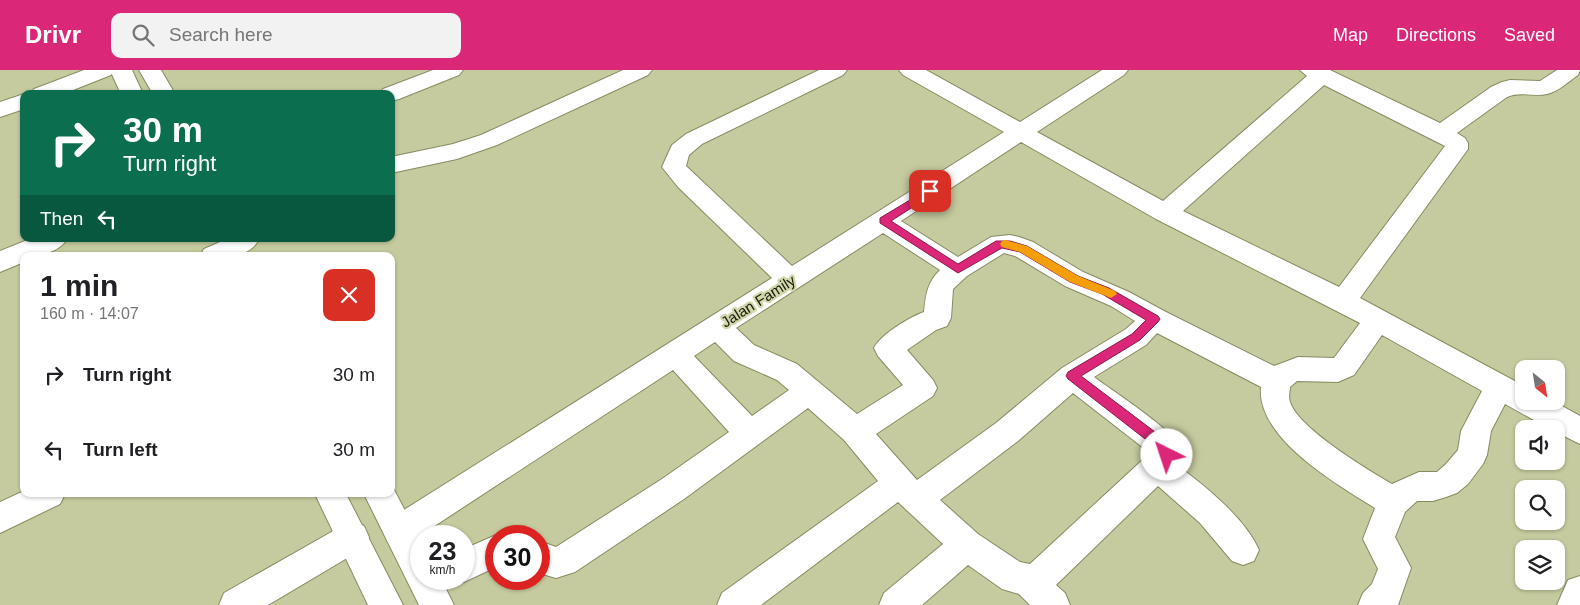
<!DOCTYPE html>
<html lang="en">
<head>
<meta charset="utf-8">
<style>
  body { margin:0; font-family:Helvetica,sans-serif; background:#f2f2f2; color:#202124; height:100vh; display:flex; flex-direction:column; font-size:19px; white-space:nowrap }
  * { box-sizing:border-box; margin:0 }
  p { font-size:16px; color:#757577 }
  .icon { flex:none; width:28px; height:28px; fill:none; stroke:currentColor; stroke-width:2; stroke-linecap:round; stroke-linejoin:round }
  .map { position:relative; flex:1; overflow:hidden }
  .details { position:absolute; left:20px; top:182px; width:375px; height:245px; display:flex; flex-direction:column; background:#fff; border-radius:10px; box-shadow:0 1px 4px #0004 }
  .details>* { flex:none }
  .top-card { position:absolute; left:20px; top:20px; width:375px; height:152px; border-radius:10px; box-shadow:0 1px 4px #0004; background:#0b6e4f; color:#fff; overflow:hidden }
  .needle { width:32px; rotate:150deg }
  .tools { position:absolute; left:1515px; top:290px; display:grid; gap:10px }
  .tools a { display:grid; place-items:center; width:50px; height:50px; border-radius:10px; background:#fff; box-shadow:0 1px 4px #0004; font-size:25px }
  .speed { position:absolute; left:410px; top:455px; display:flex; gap:10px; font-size:25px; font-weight:700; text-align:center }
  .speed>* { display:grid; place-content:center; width:65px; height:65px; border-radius:50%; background:#fff; box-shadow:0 1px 4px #0004; line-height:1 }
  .speed small { font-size:12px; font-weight:400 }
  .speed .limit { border:8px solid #d22; background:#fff; color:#111 }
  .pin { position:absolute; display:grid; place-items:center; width:42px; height:42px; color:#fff; margin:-21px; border-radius:10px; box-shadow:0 2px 8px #0006 }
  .me { position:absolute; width:55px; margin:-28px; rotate:319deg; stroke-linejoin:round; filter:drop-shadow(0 0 4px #0008) }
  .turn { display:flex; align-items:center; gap:18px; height:105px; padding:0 20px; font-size:22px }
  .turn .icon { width:65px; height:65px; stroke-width:2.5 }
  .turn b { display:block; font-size:35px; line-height:42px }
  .then { display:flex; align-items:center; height:48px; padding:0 20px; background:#0003; gap:10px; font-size:19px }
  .round { display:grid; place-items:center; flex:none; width:52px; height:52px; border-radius:10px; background:#f2f2f2 }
  .headline { display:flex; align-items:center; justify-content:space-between; height:85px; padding:0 20px }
  h1 { font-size:30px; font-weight:800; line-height:38px }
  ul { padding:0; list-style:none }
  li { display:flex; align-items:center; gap:15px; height:75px; padding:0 20px }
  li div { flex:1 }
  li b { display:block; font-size:19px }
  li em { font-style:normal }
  header { display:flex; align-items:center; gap:30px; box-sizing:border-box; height:70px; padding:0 25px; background:#db2777; color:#fff }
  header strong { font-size:24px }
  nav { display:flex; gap:28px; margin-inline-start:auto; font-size:18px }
  .search { width:350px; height:45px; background:#f2f2f2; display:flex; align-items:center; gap:12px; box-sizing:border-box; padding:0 18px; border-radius:10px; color:#757577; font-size:19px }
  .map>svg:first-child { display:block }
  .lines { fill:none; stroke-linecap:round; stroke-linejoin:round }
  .street-casing { stroke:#868b61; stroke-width:2 }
  .highway-casing { stroke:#868b61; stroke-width:2 }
  .street { fill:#fff; fill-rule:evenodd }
  .highway { fill:#fff; fill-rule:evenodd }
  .route { fill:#db2777; stroke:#8e194d }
  .slow { fill:#f59e0b }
  .labels { text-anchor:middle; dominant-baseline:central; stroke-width:4.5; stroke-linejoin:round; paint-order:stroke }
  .street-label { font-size:15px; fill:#181909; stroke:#d3d8ac }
</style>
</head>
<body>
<header>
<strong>Drivr</strong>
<div class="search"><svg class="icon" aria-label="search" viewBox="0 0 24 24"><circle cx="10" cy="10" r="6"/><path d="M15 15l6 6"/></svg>Search here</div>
<nav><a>Map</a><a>Directions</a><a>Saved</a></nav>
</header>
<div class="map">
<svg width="1580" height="535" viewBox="0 0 1580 535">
  <rect width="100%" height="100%" fill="#c6cb9f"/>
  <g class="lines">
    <!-- street casing -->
    <g class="street-casing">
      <path id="street" d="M 84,0 L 115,0 L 111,5 L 63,24 L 31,24 L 34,19 Z
        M 433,0 L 463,0 L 459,5 L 399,29 L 391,31 L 391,24 L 380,24 L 383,19 Z
        M 623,0 L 652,0 L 648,5 L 497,75 L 457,89 L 391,103 L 391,87 L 453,74 L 481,65 Z
        M 819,0 L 847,0 L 843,5 L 702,74 L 689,85 L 686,96 L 792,196 L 1004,62 L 903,5 L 899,0 L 926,0 L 1020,52 L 1102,0 L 1128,0 L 1124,5 L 1037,62 L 1163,131 L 1307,6 L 1300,0 L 1330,0 L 1440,53 L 1491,17 L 1502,12 L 1510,10 L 1540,11 L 1557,0 L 1580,0 L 1578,5 C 1569,11 1558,22 1547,24 C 1534,27 1520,21 1507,27 L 1457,63 L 1465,68 L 1468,73 L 1468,79 L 1360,228 L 1524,316 L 1524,331 L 1553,331 L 1580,346 L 1580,374 L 1556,362 L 1556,359 L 1550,359 L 1505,334 L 1491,361 L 1487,385 L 1483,394 L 1468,414 L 1457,423 L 1446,427 L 1433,431 L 1417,431 L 1405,442 L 1395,467 L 1411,498 L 1398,535 L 1358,535 L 1363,523 L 1372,514 L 1378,499 L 1363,469 L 1375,438 C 1338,415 1256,368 1261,317 L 1157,263 L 1146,275 L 1094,307 C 1111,320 1178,363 1182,380 C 1183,385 1180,391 1177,395 C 1205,416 1245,448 1259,480 L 1254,491 L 1243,495 L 1232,491 L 1200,453 L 1158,416 L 1056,515 L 1065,523 L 1070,535 L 1030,535 L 1019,524 L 1002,519 L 968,495 L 922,535 L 879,535 L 884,523 L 943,474 L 898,432 L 761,535 L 717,535 L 722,523 L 878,411 L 844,370 L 808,338 L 684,429 L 575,502 L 556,508 L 539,503 L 539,471 L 556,477 L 662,409 L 729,362 L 673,300 L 410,472 L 399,476 L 388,472 L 383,461 L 388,450 L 772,208 L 678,117 L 662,97 L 672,75 L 686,64 ZM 1324,15 L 1445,76 L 1339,217 L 1183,141 ZM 1021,72 L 1156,149 L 1360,253 L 1334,288 L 1298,287 L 1274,296 L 1164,241 L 1129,222 L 1083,202 L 1033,172 L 1019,167 L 1010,165 L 991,167 L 958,187 L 901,151 ZM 883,163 L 940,200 C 927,213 926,224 924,242 C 910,247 881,264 874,278 L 878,286 L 903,315 L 857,344 L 797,294 L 754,275 L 736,258 ZM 1004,183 L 1015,186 L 1065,216 L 1111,236 L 1135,251 L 1126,259 L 1062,298 L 996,353 L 917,410 L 876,364 L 933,326 L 937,318 L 933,310 L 907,280 L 936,260 L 947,256 L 951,248 L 953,219 L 967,206 ZM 1382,265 L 1482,321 L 1461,361 L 1458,380 L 1446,394 L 1437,402 L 1419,402 L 1392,414 C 1368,400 1298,358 1290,332 C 1288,327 1290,321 1290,317 L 1297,311 L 1338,312 L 1354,305 ZM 715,272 L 734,291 L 777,310 L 789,320 L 752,346 L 694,286 ZM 1073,323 L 1150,383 L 1030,494 L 1020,492 L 978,464 L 940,430 L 1018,371 Z
        M 24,24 L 24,39 L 0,47 L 0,32 Z
        M 30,169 L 67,169 C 59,183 38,186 24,186 L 24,192 L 0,202 L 0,181 Z
        M 24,421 L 24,424 L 65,424 L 60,434 L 0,463 L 0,432 Z
        M 353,452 L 364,456 L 369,467 L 364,478 L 268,535 L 219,535 L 224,523 L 342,456 Z
        M 496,465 L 500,466 L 496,466 L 496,497 L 464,512 L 457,509 L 464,509 L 464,479 Z
        M 1580,506 L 1580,535 L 1557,535 L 1568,510 Z"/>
    </g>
    <!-- highway casing -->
    <g class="highway-casing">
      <path id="highway" d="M 110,0 L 132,0 L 143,24 L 121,24 Z
        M 139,0 L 161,0 L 175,24 L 153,24 Z
        M 227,169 L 256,169 L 258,171 C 247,190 220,186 200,186 L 204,179 Z
        M 391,414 L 421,471 L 421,509 L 441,509 L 454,535 L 419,535 L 364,424 L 391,424 Z
        M 315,424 L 346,424 L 403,535 L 368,535 Z"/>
    </g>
    <!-- street -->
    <use href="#street" class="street"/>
    <!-- highway -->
    <use href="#highway" class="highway"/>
  </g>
  <!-- route -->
  <path class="route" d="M 930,118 L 934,121 L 933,124 L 891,151 L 958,194 L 996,171 L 1010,171 L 1027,176 L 1078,206 L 1109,218 L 1158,246 L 1160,249 L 1158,252 L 1140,270 L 1081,306 L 1167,371 L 1173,380 L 1172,389 L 1167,390 L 1163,389 L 1158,379 L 1068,309 L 1066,306 L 1068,302 L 1132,264 L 1146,250 L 1102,224 L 1070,212 L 1020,182 L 1002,178 L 958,203 L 880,153 L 880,148 Z"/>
  <!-- slow -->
  <path class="slow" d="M 1005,170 L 1027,176 L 1078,206 L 1115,221 L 1117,224 L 1111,228 L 1070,212 L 1020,182 L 1002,177 L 1000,174 L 1002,171 Z"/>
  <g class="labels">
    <!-- street labels -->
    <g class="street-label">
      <text transform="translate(758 231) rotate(-32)">Jalan Family</text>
    </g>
  </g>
</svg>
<div class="tools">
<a><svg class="needle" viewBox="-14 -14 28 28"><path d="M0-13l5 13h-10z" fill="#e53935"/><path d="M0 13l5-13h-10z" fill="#757577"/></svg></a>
<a><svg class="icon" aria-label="sound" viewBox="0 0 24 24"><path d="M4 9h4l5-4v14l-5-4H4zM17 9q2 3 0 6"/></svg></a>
<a><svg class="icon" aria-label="search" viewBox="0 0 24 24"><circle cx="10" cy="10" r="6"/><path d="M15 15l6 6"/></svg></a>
<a><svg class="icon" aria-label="layers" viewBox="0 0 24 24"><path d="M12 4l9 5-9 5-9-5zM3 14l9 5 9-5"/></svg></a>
</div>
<div class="speed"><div>23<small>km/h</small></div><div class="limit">30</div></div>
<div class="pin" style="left:930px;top:121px;background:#d93025"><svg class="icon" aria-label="arrive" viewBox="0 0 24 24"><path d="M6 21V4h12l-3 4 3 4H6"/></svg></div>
<svg class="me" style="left:1167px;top:385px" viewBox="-20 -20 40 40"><circle r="19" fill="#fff"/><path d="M0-13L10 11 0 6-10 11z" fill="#db2777"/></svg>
<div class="top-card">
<div class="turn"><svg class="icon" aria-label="right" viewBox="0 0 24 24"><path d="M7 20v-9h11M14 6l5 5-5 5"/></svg><div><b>30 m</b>Turn right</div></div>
<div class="then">Then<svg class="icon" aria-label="left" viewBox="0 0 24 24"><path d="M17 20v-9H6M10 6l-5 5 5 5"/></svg></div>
</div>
<section class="details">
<div class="headline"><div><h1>1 min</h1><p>160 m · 14:07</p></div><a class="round" style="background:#d93025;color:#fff"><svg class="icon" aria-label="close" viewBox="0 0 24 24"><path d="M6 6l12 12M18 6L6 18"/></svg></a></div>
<ul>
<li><svg class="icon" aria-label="right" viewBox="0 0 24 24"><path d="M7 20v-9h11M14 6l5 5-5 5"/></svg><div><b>Turn right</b></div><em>30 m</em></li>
<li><svg class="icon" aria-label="left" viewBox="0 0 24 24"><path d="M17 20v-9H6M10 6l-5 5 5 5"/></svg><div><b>Turn left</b></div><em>30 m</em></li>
</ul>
</section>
</div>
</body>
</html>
